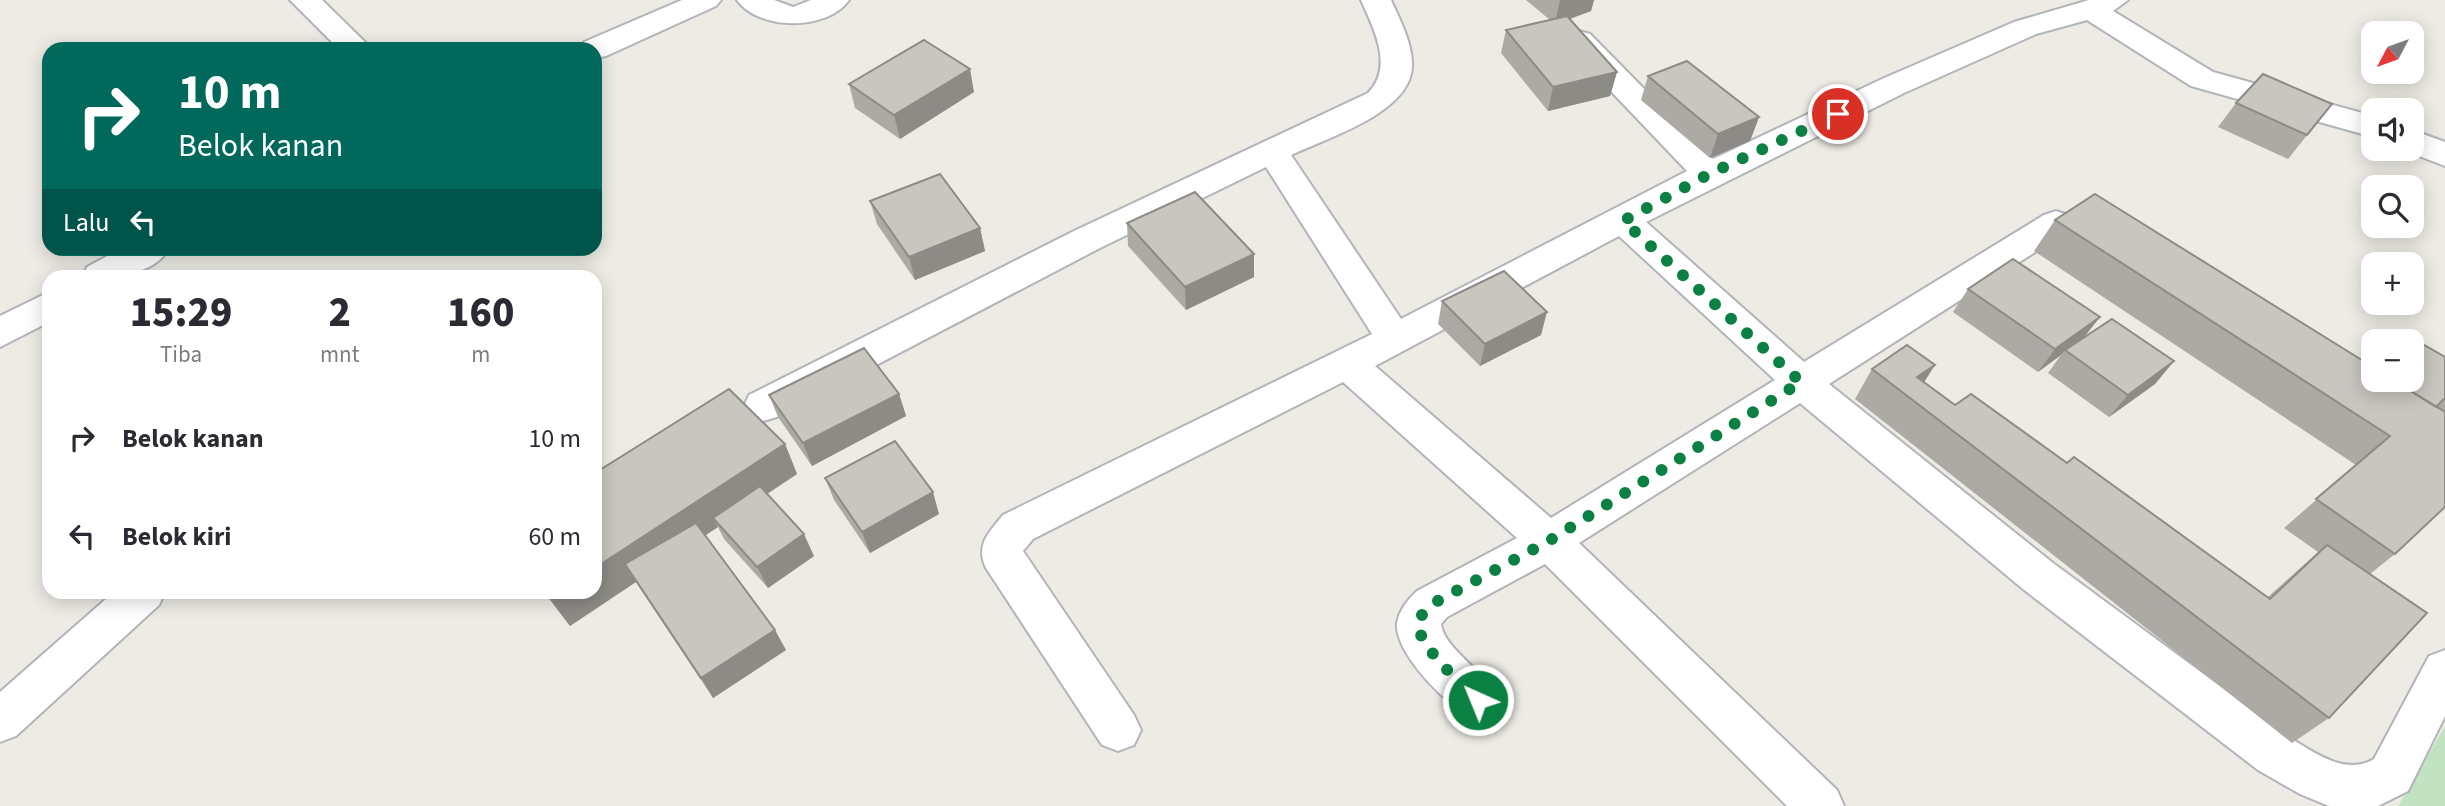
<!DOCTYPE html>
<html lang="id">
<head>
<meta charset="utf-8">
<style>
  body { margin:0; font-family:"Source Sans 3",sans-serif; background:#f2f2f3; color:#2b2b33; height:100vh; display:flex; flex-direction:column; font-size:26px; white-space:nowrap }
  * { box-sizing:border-box; margin:0 }
  p { font-size:23px; color:#7c7c81 }
  .icon { flex:none; width:38px; height:38px; fill:none; stroke:currentColor; stroke-width:2; stroke-linecap:round; stroke-linejoin:round }
  .map { position:relative; flex:1; overflow:hidden }
  .sheet { position:absolute; left:42px; top:270px; width:560px; height:329px; display:flex; flex-direction:column; background:#fff; border-radius:21px; box-shadow:0 4px 18px #0003 }
  .sheet>* { flex:none }
  .hud { position:absolute; left:42px; top:42px; width:560px; height:214px; border-radius:21px; box-shadow:0 4px 18px #0003; background:#00695c; color:#fff; overflow:hidden }
  .needle { width:46px; rotate:229deg }
  .fabs { position:absolute; left:2361px; top:21px; display:grid; gap:14px }
  .fabs a { display:grid; place-items:center; width:63px; height:63px; border-radius:14px; background:#fff; box-shadow:0 4px 18px #0003; font-size:35px }
  .pin { position:absolute; display:grid; place-items:center; width:60px; height:60px; color:#fff; margin:-30px; border:4px solid #fff; border-radius:50%; box-shadow:0 2px 7px #0007 }
  .me { position:absolute; width:77px; margin:-38px; rotate:316deg; stroke-linejoin:round; filter:drop-shadow(0 0 5px #0008) }
  .turn { display:flex; align-items:center; gap:24px; height:147px; padding:0 21px; font-size:32px }
  .turn .icon { width:91px; height:91px; stroke-width:2.5 }
  .turn b { display:block; font-size:49px; line-height:60px }
  .then { display:flex; align-items:center; height:66px; padding:0 21px; background:#0003; gap:14px; font-size:26px }
  .eta { display:flex; justify-content:space-evenly; align-items:center; height:119px; text-align:center }
  .eta b { font-size:42px; font-weight:800; line-height:49px }
  ul { padding:0; list-style:none }
  li { display:flex; align-items:center; gap:21px; height:98px; padding:0 21px }
  li div { flex:1 }
  li b { display:block; font-size:26px }
  li em { font-style:normal }
  .map>svg:first-child { display:block }
  .green { fill:#c2e3c2 }
  .lines { fill:none; stroke-linecap:round; stroke-linejoin:round }
  .minor-casing { stroke:#b1b4b8; stroke-width:4 }
  .minor { fill:#fff; fill-rule:evenodd }
  .wall { fill:#adaaa5 }
  .shaded-wall { fill:#8d8b86 }
  .building { fill:#c9c6c0; stroke:#8d8b86; stroke-width:2 }
  .route { stroke:#0b8043; stroke-width:12; stroke-dasharray:0 21.6 }
</style>
</head>
<body>
<div class="map">
<svg width="2445" height="806" viewBox="0 0 2445 806">
  <rect width="100%" height="100%" fill="#edebe4"/>
  <!-- green -->
  <path class="green" d="M 2445,726 L 2445,806 L 2398,806 Z"/>
  <g class="lines">
    <!-- minor casing -->
    <g class="minor-casing">
      <path id="minor" d="M 290,0 L 322,0 L 372,49 L 339,49 Z
        M 682,0 L 721,0 L 716,6 L 606,56 L 595,58 L 595,49 L 580,49 L 584,42 Z
        M 737,0 L 774,0 L 793,7 L 811,0 L 849,0 C 827,31 759,31 737,0 Z
        M 1361,0 L 1391,0 C 1400,20 1413,44 1412,67 C 1410,113 1327,138 1291,155 L 1401,319 L 1687,171 L 1568,46 L 1564,40 L 1568,34 L 1579,31 L 1590,34 L 1713,159 L 1882,79 L 2014,22 L 2089,0 L 2128,0 L 2113,11 L 2213,72 L 2373,116 L 2373,137 L 2191,86 L 2087,20 L 2036,34 L 1904,93 L 1646,222 L 1804,362 L 2044,215 L 2056,211 L 2068,215 L 2073,223 L 2068,231 L 1829,384 L 2053,563 L 2290,738 C 2315,753 2346,776 2374,759 L 2429,656 L 2445,650 L 2445,716 L 2408,791 L 2378,806 L 2329,806 L 2300,794 L 2258,770 L 2023,589 L 1800,403 L 1579,543 L 1837,790 L 1844,806 L 1787,806 L 1545,564 L 1447,617 L 1441,624 C 1443,648 1489,675 1501,700 L 1494,715 L 1478,721 C 1452,711 1394,654 1397,623 C 1399,611 1408,599 1417,591 L 1517,538 L 1343,382 L 1033,539 L 1023,551 L 1134,715 L 1141,730 L 1134,745 L 1118,751 L 1102,745 L 986,568 C 975,545 989,532 1003,515 L 1372,334 L 1266,167 L 1098,249 L 777,417 L 763,421 L 749,417 L 744,406 L 749,395 L 1074,231 L 1368,93 C 1394,67 1374,29 1361,0 ZM 1619,236 L 1775,380 L 1551,518 L 1375,366 Z
        M 2412,130 L 2445,142 L 2445,166 L 2401,149 L 2412,149 Z
        M 122,248 L 169,248 C 152,278 112,276 83,276 L 87,267 Z
        M 49,292 L 49,322 L 0,347 L 0,316 Z
        M 114,592 L 165,592 L 159,605 L 16,736 L 0,742 L 0,692 Z"/>
    </g>
    <!-- minor -->
    <use href="#minor" class="minor"/>
  </g>
  <!-- wall -->
  <path class="wall" d="M 1526,0 L 1594,0 L 1591,11 L 1570,19 L 1617,72 L 1610,96 L 1548,111 L 1501,53 L 1506,30 L 1550,20 Z
    M 1648,76 L 1759,117 L 1750,141 L 1710,158 L 1641,100 Z
    M 849,84 L 974,92 L 900,139 L 855,108 Z
    M 2236,103 L 2332,104 L 2288,159 L 2218,127 Z
    M 870,201 L 980,228 L 985,251 L 915,280 L 877,224 Z
    M 2055,220 L 2373,380 L 2445,357 L 2445,507 L 2395,554 L 2370,574 L 2329,718 L 2292,743 L 1855,399 L 1872,369 L 1924,382 L 1955,405 L 2067,463 L 2268,597 L 2318,552 L 2284,528 L 2356,465 L 2034,251 Z
    M 1127,223 L 1254,277 L 1186,310 L 1128,246 Z
    M 1968,289 L 2085,337 L 2174,361 L 2155,384 L 2109,417 L 2048,373 L 2061,355 L 2038,372 L 1953,312 Z
    M 1442,301 L 1541,335 L 1480,366 L 1438,324 Z
    M 899,394 L 906,416 L 812,466 L 778,417 L 769,395 Z
    M 785,444 L 797,474 L 767,494 L 814,556 L 768,588 L 724,539 L 718,527 L 705,535 L 786,650 L 713,698 L 636,582 L 570,626 L 544,592 Z
    M 825,478 L 939,514 L 870,553 L 834,500 Z"/>
  <!-- shaded-wall -->
  <path class="shaded-wall" d="M 1560,0 L 1594,0 L 1591,11 L 1555,24 Z
    M 970,69 L 974,92 L 900,139 L 894,115 Z
    M 1617,72 L 1610,96 L 1548,111 L 1553,87 Z
    M 1759,117 L 1750,141 L 1710,158 L 1718,134 Z
    M 980,228 L 985,251 L 915,280 L 909,257 Z
    M 1254,254 L 1254,277 L 1186,310 L 1185,287 Z
    M 1547,312 L 1541,335 L 1480,366 L 1485,344 Z
    M 2100,317 L 2082,340 L 2065,350 L 2061,355 L 2038,372 L 2055,349 Z
    M 2174,361 L 2155,384 L 2109,417 L 2128,395 Z
    M 1935,365 L 1916,395 L 1917,377 Z
    M 899,394 L 906,416 L 812,466 L 803,443 Z
    M 785,444 L 797,474 L 720,525 L 713,518 L 718,527 L 570,626 L 549,598 L 560,592 L 595,592 L 595,568 Z
    M 933,492 L 939,514 L 870,553 L 862,532 Z
    M 804,534 L 814,556 L 768,588 L 757,567 Z
    M 775,630 L 786,650 L 713,698 L 701,678 Z"/>
  <!-- building -->
  <path class="building" d="M 1567,16 L 1617,72 L 1553,87 L 1506,30 Z
    M 924,40 L 970,69 L 894,115 L 849,84 Z
    M 1687,61 L 1759,117 L 1718,134 L 1648,76 Z
    M 2263,74 L 2332,104 L 2307,135 L 2236,103 Z
    M 940,174 L 980,228 L 909,257 L 870,201 Z
    M 1195,192 L 1254,254 L 1185,287 L 1127,223 Z
    M 2095,194 L 2373,367 L 2373,380 L 2393,380 L 2445,412 L 2445,507 L 2395,554 L 2316,499 L 2390,436 L 2055,220 Z
    M 2013,259 L 2100,317 L 2055,349 L 1968,289 Z
    M 1504,271 L 1547,312 L 1485,344 L 1442,301 Z
    M 2112,319 L 2174,361 L 2128,395 L 2065,350 Z
    M 2410,337 L 2445,357 L 2445,398 L 2436,407 L 2393,380 L 2412,380 L 2412,341 L 2405,341 Z
    M 1907,345 L 1935,365 L 1917,377 L 1955,405 L 1971,394 L 2067,463 L 2074,457 L 2270,599 L 2327,545 L 2427,613 L 2329,718 L 1872,369 Z
    M 864,348 L 899,394 L 803,443 L 769,395 Z
    M 729,389 L 785,444 L 595,568 L 595,473 Z
    M 895,441 L 933,492 L 862,532 L 825,478 Z
    M 760,486 L 804,534 L 757,567 L 713,518 Z
    M 696,523 L 775,630 L 701,678 L 625,564 Z
    M 544,592 L 560,592 L 549,598 Z"/>
  <g class="lines">
    <!-- route -->
    <path class="route" d="M 1478,700 C 1463,685 1414,643 1419,622 C 1420,615 1427,609 1432,604 L 1549,541 L 1801,382 L 1623,221 L 1709,174 L 1838,114"/>
  </g>
</svg>
<div class="fabs">
<a><svg class="needle" viewBox="-14 -14 28 28"><path d="M0-13l5 13h-10z" fill="#e53935"/><path d="M0 13l5-13h-10z" fill="#7c7c81"/></svg></a>
<a><svg class="icon" aria-label="sound" viewBox="0 0 24 24"><path d="M4 9h4l5-4v14l-5-4H4zM17 9q2 3 0 6"/></svg></a>
<a><svg class="icon" aria-label="search" viewBox="0 0 24 24"><circle cx="10" cy="10" r="6"/><path d="M15 15l6 6"/></svg></a>
<a>+</a>
<a>−</a>
</div>
<div class="pin" style="left:1838px;top:114px;background:#d93025"><svg class="icon" aria-label="arrive" viewBox="0 0 24 24"><path d="M6 21V4h12l-3 4 3 4H6"/></svg></div>
<svg class="me" style="left:1478px;top:700px" viewBox="-20 -20 40 40"><circle r="17" fill="#0b8043" stroke="#fff" stroke-width="3"/><path d="M0-11L8 9 0 5-8 9z" fill="#fff"/></svg>
<div class="hud">
<div class="turn"><svg class="icon" aria-label="right" viewBox="0 0 24 24"><path d="M7 20v-9h11M14 6l5 5-5 5"/></svg><div><b>10 m</b>Belok kanan</div></div>
<div class="then">Lalu<svg class="icon" aria-label="left" viewBox="0 0 24 24"><path d="M17 20v-9H6M10 6l-5 5 5 5"/></svg></div>
</div>
<section class="sheet">
<div class="eta">
<div><b>15:29</b><p>Tiba</p></div>
<div><b>2</b><p>mnt</p></div>
<div><b>160</b><p>m</p></div>
</div>
<ul>
<li><svg class="icon" aria-label="right" viewBox="0 0 24 24"><path d="M7 20v-9h11M14 6l5 5-5 5"/></svg><div><b>Belok kanan</b></div><em>10 m</em></li>
<li><svg class="icon" aria-label="left" viewBox="0 0 24 24"><path d="M17 20v-9H6M10 6l-5 5 5 5"/></svg><div><b>Belok kiri</b></div><em>60 m</em></li>
</ul>
</section>
</div>
</body>
</html>
